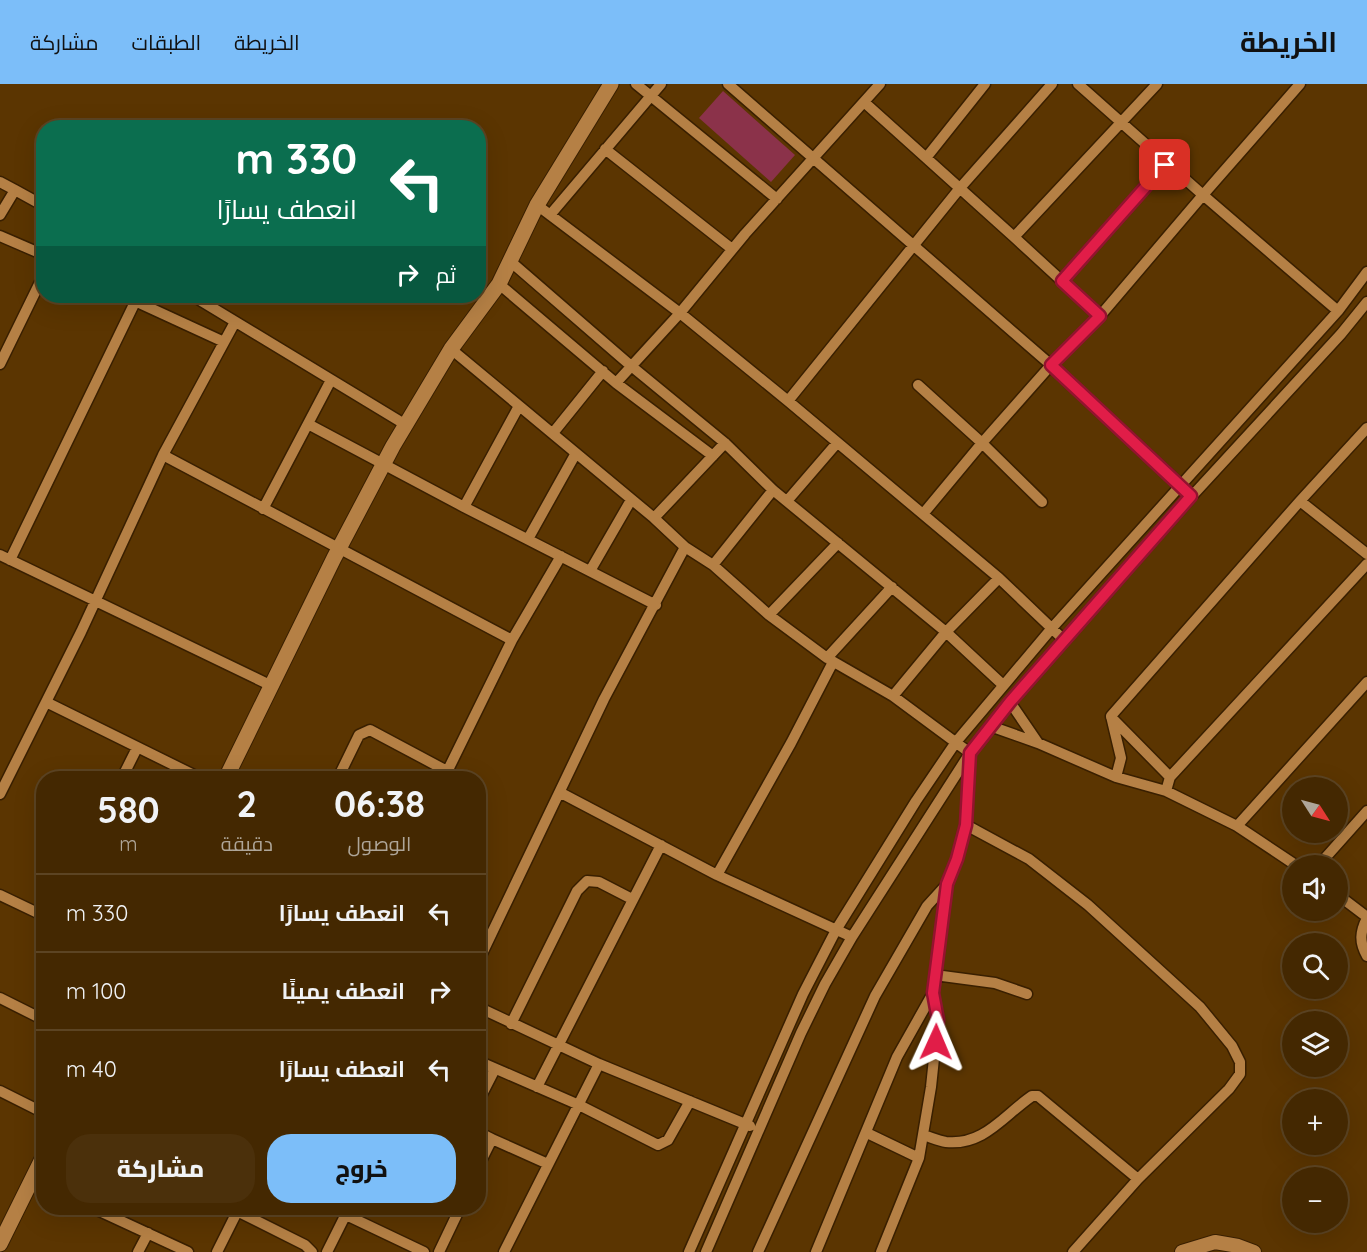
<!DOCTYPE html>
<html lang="ar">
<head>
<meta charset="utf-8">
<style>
  body { margin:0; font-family:Quicksand,Cairo,sans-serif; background:#4b300b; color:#f1f3f6; direction:rtl; height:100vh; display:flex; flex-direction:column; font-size:22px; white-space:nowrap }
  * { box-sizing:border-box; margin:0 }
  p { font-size:20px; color:#afa699 }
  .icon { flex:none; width:33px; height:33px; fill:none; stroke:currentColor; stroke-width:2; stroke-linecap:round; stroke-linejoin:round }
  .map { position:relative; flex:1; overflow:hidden; direction:ltr }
  .sheet { position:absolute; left:36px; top:687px; width:450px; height:444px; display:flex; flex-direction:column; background:#442801; border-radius:24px; box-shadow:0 6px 24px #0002,0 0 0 2px #5c4423; direction:rtl }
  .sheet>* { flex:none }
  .hud { position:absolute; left:36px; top:36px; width:450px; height:183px; border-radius:24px; box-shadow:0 6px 24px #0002,0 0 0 2px #5c4423; direction:rtl; background:#0b6e4f; color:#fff; overflow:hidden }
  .needle { width:39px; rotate:126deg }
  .fabs { position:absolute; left:1282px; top:693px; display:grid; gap:12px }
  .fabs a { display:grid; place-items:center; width:66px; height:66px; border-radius:50%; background:#442801; box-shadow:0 6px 24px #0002,0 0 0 2px #5c4423; font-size:30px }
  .pin { position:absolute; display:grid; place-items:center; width:51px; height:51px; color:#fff; margin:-26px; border-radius:12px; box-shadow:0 3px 9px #0006 }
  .me { position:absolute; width:66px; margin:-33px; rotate:1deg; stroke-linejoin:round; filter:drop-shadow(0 0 4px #0008) }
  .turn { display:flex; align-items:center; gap:21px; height:126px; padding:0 30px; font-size:27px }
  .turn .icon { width:78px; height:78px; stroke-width:2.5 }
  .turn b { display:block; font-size:42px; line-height:51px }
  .then { display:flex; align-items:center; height:57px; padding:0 30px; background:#0003; gap:12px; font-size:22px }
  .eta { display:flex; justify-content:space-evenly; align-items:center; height:102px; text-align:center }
  .eta b { font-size:36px; font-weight:800; line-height:42px }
  .action { display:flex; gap:12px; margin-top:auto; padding:12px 30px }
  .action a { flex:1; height:69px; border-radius:24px; background:#7cbef9; color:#111; font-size:24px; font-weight:800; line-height:69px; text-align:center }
  .action a+a { background:#4b300b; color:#f1f3f6 }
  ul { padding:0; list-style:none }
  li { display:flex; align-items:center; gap:18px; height:78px; padding:0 30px; border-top:2px solid #5c4423 }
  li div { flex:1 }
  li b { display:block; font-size:22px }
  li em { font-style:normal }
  header { display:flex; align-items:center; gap:36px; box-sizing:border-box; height:84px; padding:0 30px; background:#7cbef9; color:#111 }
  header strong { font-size:28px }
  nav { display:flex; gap:33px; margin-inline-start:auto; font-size:21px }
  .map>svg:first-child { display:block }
  .green { fill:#8b324a }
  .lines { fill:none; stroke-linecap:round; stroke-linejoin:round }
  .minor-casing { stroke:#391f00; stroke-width:13 }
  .tertiary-casing { stroke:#391f00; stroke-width:16 }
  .secondary-casing { stroke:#391f00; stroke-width:17 }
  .minor { stroke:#b58045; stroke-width:10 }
  .tertiary { stroke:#b58045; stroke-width:14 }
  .secondary { stroke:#b58045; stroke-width:15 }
  .route-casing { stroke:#92132f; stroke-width:15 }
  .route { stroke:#e11d48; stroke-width:10 }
</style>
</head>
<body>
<header>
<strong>الخريطة</strong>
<nav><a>الخريطة</a><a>الطبقات</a><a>مشاركة</a></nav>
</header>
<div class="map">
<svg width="1367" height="1168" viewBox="0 0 1367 1168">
  <rect width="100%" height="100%" fill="#5b3501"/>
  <!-- green -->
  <path class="green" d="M 723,7 L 795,71 L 771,98 L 699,34 Z"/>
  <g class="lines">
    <!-- minor casing -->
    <g class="minor-casing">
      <path id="minor" d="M 636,0 L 777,115
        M 728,0 L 1051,281 L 1185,405
        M 1300,0 L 1203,111 L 1338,227
        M 864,18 L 1014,153 L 1100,232
        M 605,65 L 732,165
        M 926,74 L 985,0
        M 0,98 L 15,106
        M 537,121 L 680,229 L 788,317 L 999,494 L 1064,556
        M 0,131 L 15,106 L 44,122
        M 550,131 L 661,0
        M 0,152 L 44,171
        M 1014,153 L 1157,0
        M 510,177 L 630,281 L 725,359 L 773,406 L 946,548 L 1003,601
        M 1062,197 L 1165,81
        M 499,200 L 616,299 L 713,372
        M 124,212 L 224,258
        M 193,212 L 406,341
        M 451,265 L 654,434 L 685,463 L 713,481 L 769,531 L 827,574 L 893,612 L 970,669 L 966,741 L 957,775 L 947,800 L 933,909 L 897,973 L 816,1168
        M 0,280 L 44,190
        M 616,299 L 680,229 L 745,150 L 880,0
        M 918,301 L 982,359 L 1042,418
        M 788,317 L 960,104 L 1052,0
        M 308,340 L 464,423 L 656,521
        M 553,349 L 603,287
        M 163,371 L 512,556
        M 787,417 L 837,359
        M 1300,417 L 1367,470
        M 464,423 L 519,322
        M 263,425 L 331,296
        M 923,430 L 982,359 L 1051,281 L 1100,232 L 1203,111 L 1078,0
        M 654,434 L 725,359
        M 528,455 L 576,369
        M 0,471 L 272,602
        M 10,476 L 138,212
        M 713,481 L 773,406
        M 590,487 L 631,416
        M 769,531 L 838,459
        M 827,574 L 892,503
        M 893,612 L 946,548 L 999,494
        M 46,618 L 200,694
        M 1010,618 L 1038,659
        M 1111,633 L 1170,693
        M 990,642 L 1038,659 L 1116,693 L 1166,707 L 1237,742 L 1297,782
        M 1116,693 L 1121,674 L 1111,632 L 1300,417 L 1367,344
        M 122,694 L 137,664
        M 338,694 L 359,651 L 370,646 L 447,687
        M 444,694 L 512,556 L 561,472
        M 1166,707 L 1170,693 L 1367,480
        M 561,709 L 717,791 L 852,853
        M 0,710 L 81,548 L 163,371 L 235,238
        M 966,741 L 1029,775 L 1088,821 L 1200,923 L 1232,962 L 1240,978 L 1240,990 L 1229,1005 L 1138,1095 L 1073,1168
        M 1237,742 L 1367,598
        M 1318,782 L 1367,727
        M 717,791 L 791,659 L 833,578
        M 0,811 L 44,832
        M 1338,811 L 1367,833
        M 1367,834 C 1360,848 1359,858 1367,872
        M 478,878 L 604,615 L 685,463
        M 935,891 L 995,899 L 1027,910
        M 0,914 L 44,936
        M 478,923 L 599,980 L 750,1042
        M 511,940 L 577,807 L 587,797 L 599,798 L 632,815
        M 478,977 L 579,1021 L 658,1061 L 668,1056 L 690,1017
        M 537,1003 L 661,761
        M 0,1007 L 44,1029
        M 478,1018 L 495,985
        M 478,1048 L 492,1055
        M 867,1049 L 919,1074 L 881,1168
        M 923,1051 C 930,1053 939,1057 946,1058 C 984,1062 1004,1031 1032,1012 L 1038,1012 L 1138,1095
        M 919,1074 L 931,1003 L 938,936 L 933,909
        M 478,1083 L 492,1055 L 548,1080
        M 32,1095 L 44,1100
        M 93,1124 L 188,1168
        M 231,1124 L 305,1161 L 312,1168
        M 346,1131 L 424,1168
        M 138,1168 L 148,1149
        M 217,1168 L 239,1124
        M 327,1168 L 349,1124
        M 439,1168 L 460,1124
        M 504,1168 L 599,980
        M 689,1168 L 803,910 L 836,846 L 916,717 L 956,658 L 1052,544 L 1338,227 L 1367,188
        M 706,1168 L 801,949 L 825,900 L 852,853 L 970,669 L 1000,630 L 1036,588 L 1192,412 L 1341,250 L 1367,218
        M 758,1168 L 875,912 L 927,822 L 947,800"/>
    </g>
    <!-- tertiary casing -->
    <g class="tertiary-casing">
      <path id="tertiary" d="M 1182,1168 L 1215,1158 L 1238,1162 L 1254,1168"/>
    </g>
    <!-- secondary casing -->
    <g class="secondary-casing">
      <path id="secondary" d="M 226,694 L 334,474 L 393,362 L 451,265 L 499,200 L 537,121 L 611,0
        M 0,1160 L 44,1071"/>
    </g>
    <!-- minor -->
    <use href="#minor" class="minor"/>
    <!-- tertiary -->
    <use href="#tertiary" class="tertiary"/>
    <!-- secondary -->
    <use href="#secondary" class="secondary"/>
  </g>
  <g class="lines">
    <!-- route casing -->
    <g class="route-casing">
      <path id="route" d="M 936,958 L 938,936 L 933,909 L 947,800 L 957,775 L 966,741 L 970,669 L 1010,618 L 1191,412 L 1051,281 L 1100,232 L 1062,197 L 1165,81"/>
    </g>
    <!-- route -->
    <use href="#route" class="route"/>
  </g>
</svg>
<div class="fabs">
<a><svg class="needle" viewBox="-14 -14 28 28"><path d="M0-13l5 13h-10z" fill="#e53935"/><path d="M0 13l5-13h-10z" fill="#afa699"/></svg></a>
<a><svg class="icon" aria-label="sound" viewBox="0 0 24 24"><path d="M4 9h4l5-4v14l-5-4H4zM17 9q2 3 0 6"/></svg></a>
<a><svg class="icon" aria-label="search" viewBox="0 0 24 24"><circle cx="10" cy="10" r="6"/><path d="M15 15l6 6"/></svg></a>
<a><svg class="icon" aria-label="layers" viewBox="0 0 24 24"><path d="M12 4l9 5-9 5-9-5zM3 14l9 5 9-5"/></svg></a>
<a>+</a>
<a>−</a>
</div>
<div class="pin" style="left:1165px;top:81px;background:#d93025"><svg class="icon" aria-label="arrive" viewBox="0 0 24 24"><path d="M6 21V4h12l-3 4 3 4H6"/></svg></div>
<svg class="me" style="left:936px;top:958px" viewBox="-20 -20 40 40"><path d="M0-17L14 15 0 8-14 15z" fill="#e11d48" stroke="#fff" stroke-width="4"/></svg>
<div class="hud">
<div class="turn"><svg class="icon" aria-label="left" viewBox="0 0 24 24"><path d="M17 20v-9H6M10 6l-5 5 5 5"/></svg><div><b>330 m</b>انعطف يسارًا</div></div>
<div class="then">ثم<svg class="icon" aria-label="right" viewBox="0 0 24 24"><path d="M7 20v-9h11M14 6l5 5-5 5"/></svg></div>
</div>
<section class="sheet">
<div class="eta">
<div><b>06:38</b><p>الوصول</p></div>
<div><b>2</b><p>دقيقة</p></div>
<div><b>580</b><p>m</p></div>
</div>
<ul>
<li><svg class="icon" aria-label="left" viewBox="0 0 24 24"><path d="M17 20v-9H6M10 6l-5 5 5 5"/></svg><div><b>انعطف يسارًا</b></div><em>330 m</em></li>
<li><svg class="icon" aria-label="right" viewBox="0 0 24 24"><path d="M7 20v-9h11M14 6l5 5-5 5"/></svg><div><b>انعطف يمينًا</b></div><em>100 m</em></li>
<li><svg class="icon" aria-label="left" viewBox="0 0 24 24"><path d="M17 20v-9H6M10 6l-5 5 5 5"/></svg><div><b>انعطف يسارًا</b></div><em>40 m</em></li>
</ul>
<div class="action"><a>خروج</a><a>مشاركة</a></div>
</section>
</div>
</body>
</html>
